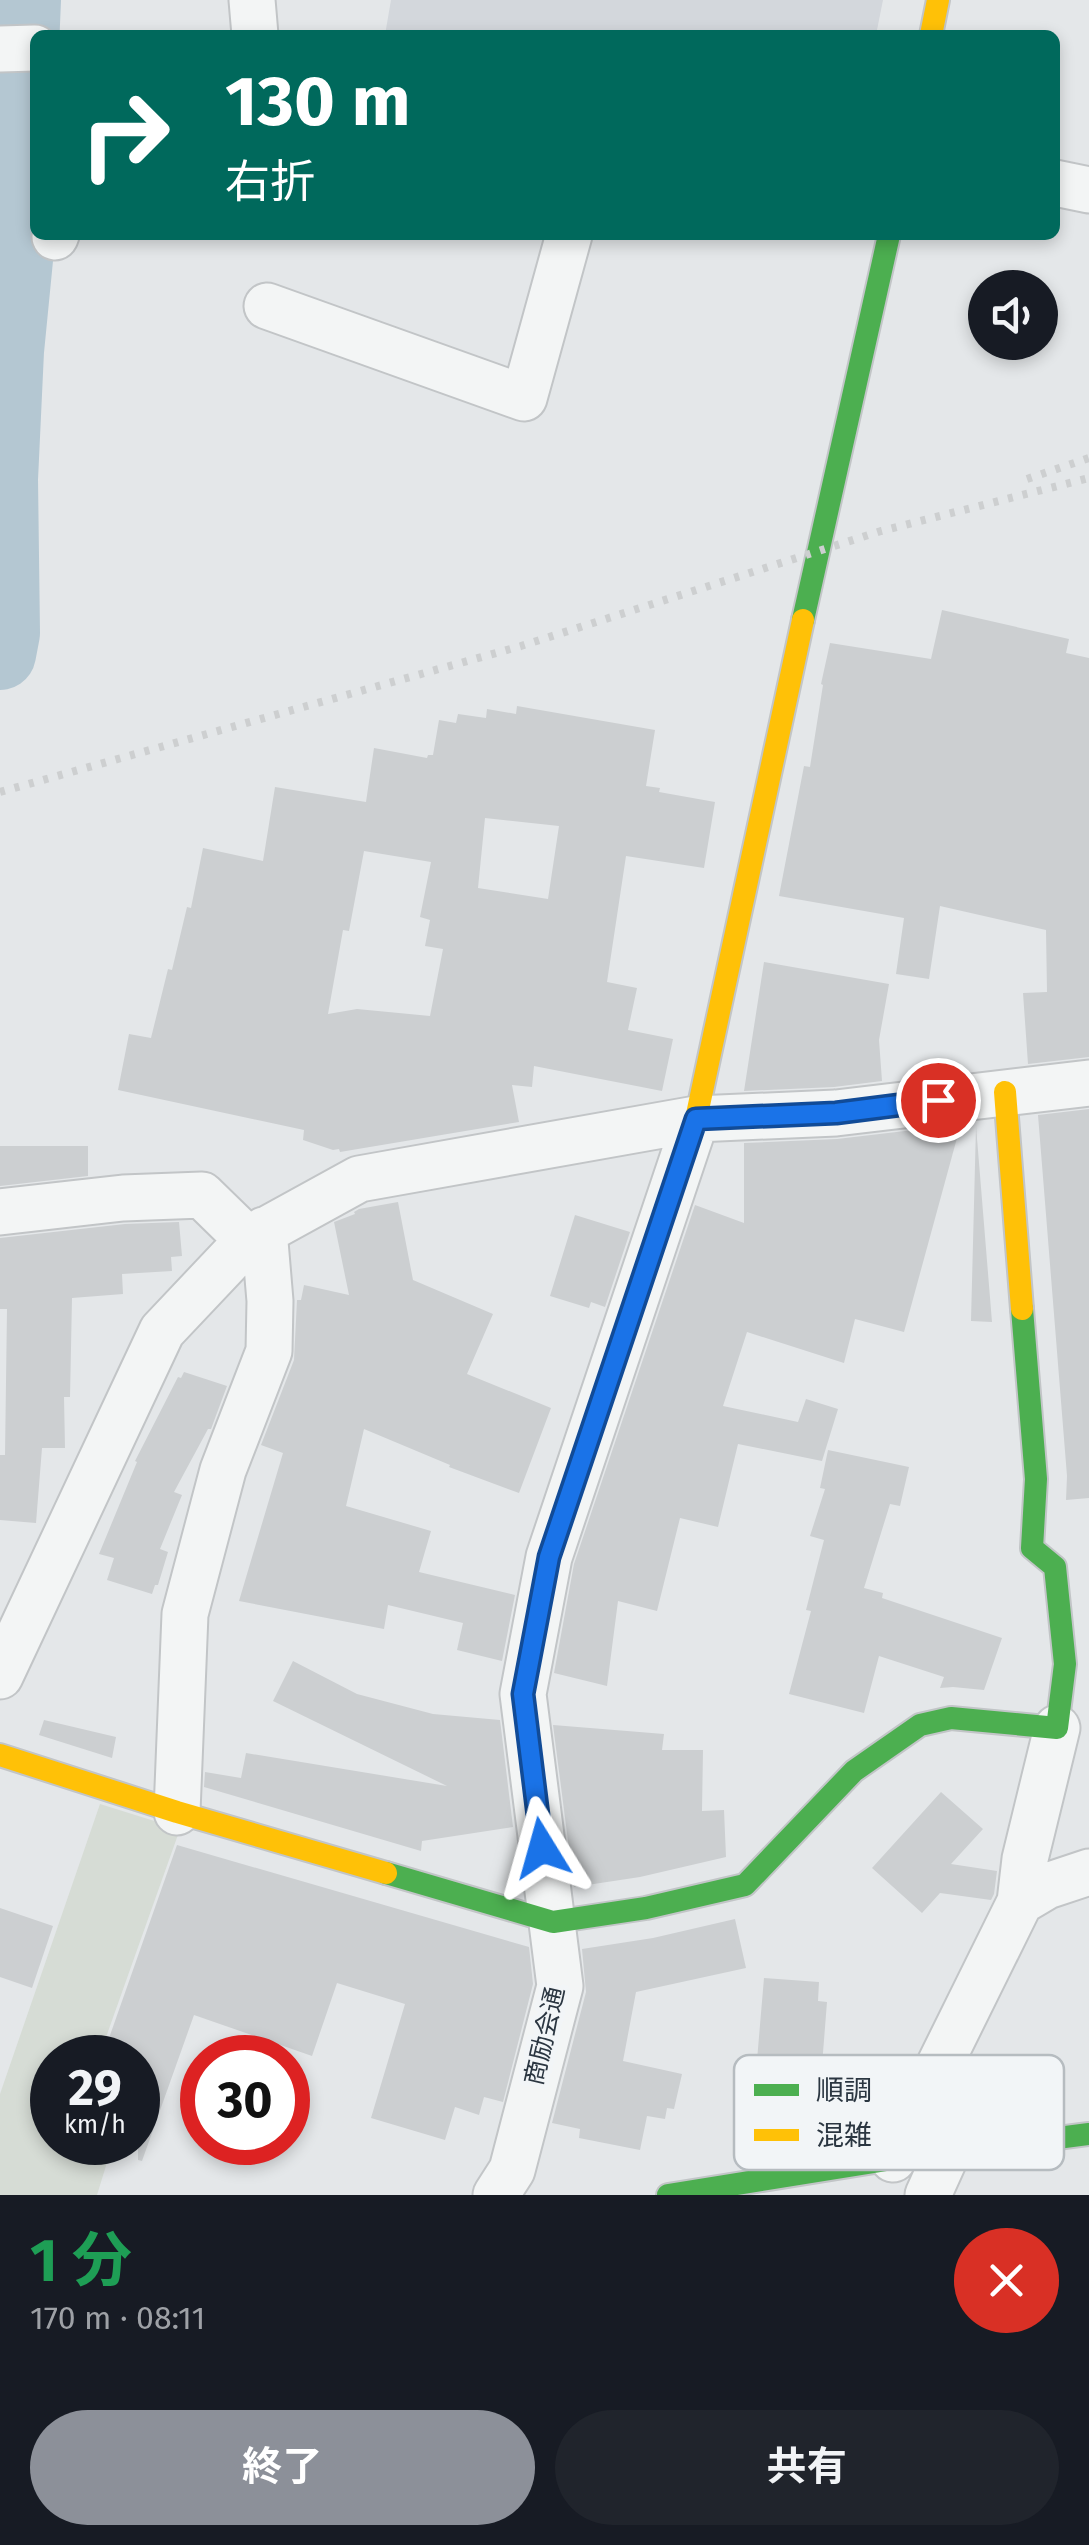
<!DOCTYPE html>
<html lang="ja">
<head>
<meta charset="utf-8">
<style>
  body { margin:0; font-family:"Fira Sans","Noto Sans JP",sans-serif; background:#20242c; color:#f1f3f6; height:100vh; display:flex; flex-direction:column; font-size:38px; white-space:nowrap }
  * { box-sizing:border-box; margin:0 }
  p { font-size:32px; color:#9ea1a6 }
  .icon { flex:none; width:55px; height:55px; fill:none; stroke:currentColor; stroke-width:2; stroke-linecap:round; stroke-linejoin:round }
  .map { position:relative; height:2195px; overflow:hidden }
  .panel { display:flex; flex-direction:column; background:#171b24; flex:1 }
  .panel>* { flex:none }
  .banner { position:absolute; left:30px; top:30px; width:1030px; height:210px; border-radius:15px; box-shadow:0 5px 15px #0003; background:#00695c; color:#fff; overflow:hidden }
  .fabs { position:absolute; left:968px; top:270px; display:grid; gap:20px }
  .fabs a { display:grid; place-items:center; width:90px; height:90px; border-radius:50%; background:#171b24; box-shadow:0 5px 15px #0003; font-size:50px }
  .speed { position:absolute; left:30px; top:2035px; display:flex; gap:20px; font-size:50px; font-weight:700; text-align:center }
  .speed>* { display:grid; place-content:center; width:130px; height:130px; border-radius:50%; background:#171b24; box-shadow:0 5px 15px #0003; line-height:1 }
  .speed small { font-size:25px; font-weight:400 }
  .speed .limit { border:15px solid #d22; background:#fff; color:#111 }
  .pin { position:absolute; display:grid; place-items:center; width:85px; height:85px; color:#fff; margin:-42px; border:5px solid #fff; border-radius:50%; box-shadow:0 2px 10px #0007 }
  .me { position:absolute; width:110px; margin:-55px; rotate:352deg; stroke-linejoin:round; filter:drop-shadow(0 0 8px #0008) }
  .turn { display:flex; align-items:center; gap:35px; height:210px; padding:0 30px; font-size:45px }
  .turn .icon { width:130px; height:130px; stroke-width:2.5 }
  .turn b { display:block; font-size:70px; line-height:85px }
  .round { display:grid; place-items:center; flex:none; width:105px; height:105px; border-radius:52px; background:#20242c }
  .head { display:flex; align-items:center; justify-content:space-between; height:170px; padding:0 30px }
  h1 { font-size:60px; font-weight:700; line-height:75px; color:#1e9e55 }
  .action { display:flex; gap:20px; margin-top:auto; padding:20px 30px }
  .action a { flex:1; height:115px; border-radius:60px; background:#8c9099; color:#fff; font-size:40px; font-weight:700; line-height:115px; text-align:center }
  .action a+a { background:#20242c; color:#f1f3f6 }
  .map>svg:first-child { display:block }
  .built { fill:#d3d7dc }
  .green { fill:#d6dcd5 }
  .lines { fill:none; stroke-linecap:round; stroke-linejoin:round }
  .river { stroke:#b4c7d2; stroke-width:72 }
  .building { fill:#cccfd1; fill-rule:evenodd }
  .street-casing { stroke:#c2c5c7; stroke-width:49 }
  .fast-casing { stroke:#c2c5c7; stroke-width:26 }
  .slow-casing { stroke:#c2c5c7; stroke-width:26 }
  .street { stroke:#f3f5f5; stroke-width:45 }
  .fast { stroke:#4caf50; stroke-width:22 }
  .slow { stroke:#ffc107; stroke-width:22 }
  .rail { stroke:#cdcfd0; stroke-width:8; stroke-dasharray:5 10; stroke-linecap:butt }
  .route-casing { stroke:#114b97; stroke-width:25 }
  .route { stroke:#1a73e8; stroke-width:18 }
  .labels { text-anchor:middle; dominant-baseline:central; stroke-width:10; stroke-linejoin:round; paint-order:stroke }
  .street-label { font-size:25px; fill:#2b3641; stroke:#f2f5f7 }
  .key { fill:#f2f5f7; stroke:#b6bcc0; stroke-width:2.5 }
  .key-label { font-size:28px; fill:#2b3641 }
</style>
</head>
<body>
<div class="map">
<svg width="1089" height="2195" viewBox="0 0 1089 2195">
  <rect width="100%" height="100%" fill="#e4e7e9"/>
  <!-- built -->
  <path class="built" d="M 391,0 L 883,0 L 876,35 L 385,35 Z"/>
  <!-- green -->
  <path class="green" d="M 100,1804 L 180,1829 L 99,2057 L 52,2058 L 52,2142 L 113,2143 L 97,2195 L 0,2195 L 0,2094 Z"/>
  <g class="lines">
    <!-- river -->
    <path class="river" d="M 0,654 L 4,633 L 2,479 L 8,351 L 29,137 L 23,47 L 25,0"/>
  </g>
  <!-- building -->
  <path class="building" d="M 942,610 L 1069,639 L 1066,653 L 1089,658 L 1089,1057 L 1028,1064 L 1023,993 L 1047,992 L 1046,930 L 940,906 L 929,979 L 896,974 L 904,918 L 779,896 L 804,766 L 810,767 L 823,685 L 821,684 L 830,643 L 931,659 Z
    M 517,706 L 655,730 L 646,786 L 660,788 L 659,792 L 715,802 L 704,868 L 626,856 L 607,982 L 637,988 L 628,1030 L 673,1039 L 662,1091 L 534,1066 L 532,1087 L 512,1085 L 519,1122 L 340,1152 L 339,1149 L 333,1150 L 303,1140 L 304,1130 L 118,1090 L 129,1034 L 151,1038 L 168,969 L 172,970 L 187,907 L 191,908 L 203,848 L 263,861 L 275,787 L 366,802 L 374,748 L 427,758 L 428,755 L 433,755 L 439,720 L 456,723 L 458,714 L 486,718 L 487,709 L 516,714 ZM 485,818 L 559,826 L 548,899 L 478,888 ZM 364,851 L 431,862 L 420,917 L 430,920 L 425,946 L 443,949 L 430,1016 L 357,1009 L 328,1014 L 343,930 L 349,931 Z
    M 764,962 L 889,984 L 879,1040 L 882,1081 L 834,1087 L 744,1091 Z
    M 1089,1109 L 1089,1498 L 1066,1500 L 1067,1476 L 1038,1115 Z
    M 976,1126 L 992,1322 L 971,1321 Z
    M 939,1127 L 960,1127 L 904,1332 L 855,1319 L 844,1363 L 747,1332 L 723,1406 L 798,1422 L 806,1399 L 838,1409 L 822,1461 L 738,1444 L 718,1527 L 680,1518 L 657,1611 L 618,1601 L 607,1686 L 554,1673 L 574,1564 L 695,1205 L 744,1223 L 744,1143 L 837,1139 Z
    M 0,1146 L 88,1146 L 88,1176 L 0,1186 Z
    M 398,1202 L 413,1280 L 493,1314 L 467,1374 L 551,1408 L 519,1493 L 449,1467 L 450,1465 L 364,1429 L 346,1506 L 431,1531 L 419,1572 L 515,1595 L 502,1661 L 457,1650 L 463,1623 L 388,1605 L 384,1629 L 239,1601 L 283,1453 L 261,1445 L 294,1360 L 297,1300 L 301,1300 L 304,1285 L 349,1295 L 334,1222 L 355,1214 L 354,1212 L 359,1209 Z
    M 575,1215 L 630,1232 L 605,1307 L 591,1302 L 589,1308 L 550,1296 Z
    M 179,1222 L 182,1256 L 171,1257 L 172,1271 L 122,1274 L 123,1294 L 72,1298 L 70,1397 L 64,1397 L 65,1448 L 42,1448 L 36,1523 L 0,1520 L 0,1455 L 5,1455 L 7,1309 L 0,1309 L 0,1238 L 125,1224 Z
    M 184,1372 L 227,1386 L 211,1429 L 208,1429 L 174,1492 L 182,1495 L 160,1549 L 168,1552 L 158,1585 L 155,1585 L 152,1594 L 107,1580 L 114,1558 L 99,1554 L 137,1462 L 135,1461 L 178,1377 L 181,1378 Z
    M 828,1450 L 909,1467 L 900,1506 L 890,1504 L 864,1588 L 883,1593 L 882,1598 L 1002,1638 L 984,1690 L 953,1687 L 940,1688 L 944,1677 L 879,1656 L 864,1713 L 789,1694 L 811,1611 L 806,1610 L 824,1540 L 810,1536 L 825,1489 L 820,1488 Z
    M 293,1661 L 357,1694 L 433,1714 L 500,1720 L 513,1827 L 422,1841 L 421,1851 L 204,1787 L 205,1772 L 241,1778 L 246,1753 L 447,1786 L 273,1701 Z
    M 44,1720 L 116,1737 L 112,1758 L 39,1735 Z
    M 553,1725 L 664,1734 L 662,1750 L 703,1750 L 702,1811 L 724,1810 L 726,1857 L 640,1877 L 574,1887 Z
    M 941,1792 L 983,1829 L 951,1864 L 997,1871 L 994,1894 L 991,1900 L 940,1893 L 922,1913 L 872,1868 Z
    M 177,1845 L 529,1947 L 533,1984 L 503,2102 L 484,2097 L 479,2115 L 455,2107 L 445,2140 L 371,2118 L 405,2004 L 337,1983 L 312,2056 L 194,2015 L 142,2161 L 138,2160 L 138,2058 L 102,2058 Z
    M 0,1908 L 53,1926 L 32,1988 L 0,1977 Z
    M 735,1919 L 746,1968 L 636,1992 L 623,2061 L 682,2074 L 674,2109 L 667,2108 L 665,2119 L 647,2116 L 640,2150 L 579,2138 L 580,2129 L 552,2123 L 586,1992 L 582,1949 L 653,1938 Z
    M 764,1978 L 819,1982 L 818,2001 L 827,2002 L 821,2078 L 756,2072 Z"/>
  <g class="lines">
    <!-- street casing -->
    <g class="street-casing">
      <path id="street" d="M 252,0 L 255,35
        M 0,49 L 35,48
        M 1055,183 L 1089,190
        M 55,237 L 56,235
        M 267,306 L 524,398 L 569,235
        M 0,1212 L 123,1198 L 202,1195 L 248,1240
        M 0,1676 L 162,1331 L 248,1240 L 359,1179 L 696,1119 L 836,1113 L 1089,1083
        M 177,1812 L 185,1614 L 223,1470 L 269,1351 L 270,1301 L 264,1230
        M 1020,1902 L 1047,1886 L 1089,1872
        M 893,2159 L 1020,1902 L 1025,1859 L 1057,1728
        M 496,2195 L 512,2170 L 560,1986 L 523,1694 L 549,1557 L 696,1119
        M 928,2195 L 947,2153"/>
    </g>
    <!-- fast casing -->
    <g class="fast-casing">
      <path id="fast" d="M 803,620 L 889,235
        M 386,1873 L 553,1922 L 646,1908 L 745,1885 L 854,1771 L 920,1725 L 951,1718 L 1057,1728 L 1065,1664 L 1055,1567 L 1032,1548 L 1036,1479 L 1022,1309
        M 668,2195 L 893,2159 L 1089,2134"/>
    </g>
    <!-- slow casing -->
    <g class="slow-casing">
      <path id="slow" d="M 931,35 L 938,0
        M 1005,1092 L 1022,1309
        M 696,1119 L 803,620
        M 0,1755 L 177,1812 L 386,1873"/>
    </g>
    <!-- street -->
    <use href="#street" class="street"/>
    <!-- fast -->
    <use href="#fast" class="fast"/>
    <!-- slow -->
    <use href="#slow" class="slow"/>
    <!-- rail -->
    <path class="rail" d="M 1027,479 L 1089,458
      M 0,792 L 521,646 L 881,531 L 1089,478"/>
  </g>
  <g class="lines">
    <!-- route casing -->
    <g class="route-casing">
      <path id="route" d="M 542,1848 L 523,1694 L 549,1557 L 696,1119 L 836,1113 L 938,1100"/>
    </g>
    <!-- route -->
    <use href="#route" class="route"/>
  </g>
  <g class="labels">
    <!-- street labels -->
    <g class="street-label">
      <text transform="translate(545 2036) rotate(-77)">商励会通</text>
    </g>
  </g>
  <!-- legend -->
  <rect x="734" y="2055" width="330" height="115" rx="15" class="key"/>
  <rect x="754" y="2084" width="45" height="12" fill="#4caf50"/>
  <rect x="754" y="2129" width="45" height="12" fill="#ffc107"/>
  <g class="key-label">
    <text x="816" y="2100">順調</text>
    <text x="816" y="2145">混雑</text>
  </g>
</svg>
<div class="fabs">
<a><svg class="icon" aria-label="sound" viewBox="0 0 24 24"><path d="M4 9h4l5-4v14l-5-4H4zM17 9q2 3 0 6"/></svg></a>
</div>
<div class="speed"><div>29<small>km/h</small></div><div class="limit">30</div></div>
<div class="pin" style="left:938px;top:1100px;background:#d93025"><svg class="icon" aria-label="arrive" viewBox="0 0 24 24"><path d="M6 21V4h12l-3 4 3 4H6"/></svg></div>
<svg class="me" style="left:542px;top:1848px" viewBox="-20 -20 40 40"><path d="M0-17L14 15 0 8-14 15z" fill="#1a73e8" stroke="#fff" stroke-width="4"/></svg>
<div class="banner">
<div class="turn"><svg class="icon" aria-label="right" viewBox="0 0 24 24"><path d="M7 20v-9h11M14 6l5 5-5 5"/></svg><div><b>130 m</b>右折</div></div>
</div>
</div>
<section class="panel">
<div class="head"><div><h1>1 分</h1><p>170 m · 08:11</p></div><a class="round" style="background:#d93025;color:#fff"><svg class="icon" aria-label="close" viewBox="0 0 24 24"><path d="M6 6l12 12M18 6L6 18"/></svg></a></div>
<div class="action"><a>終了</a><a>共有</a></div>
</section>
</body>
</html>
